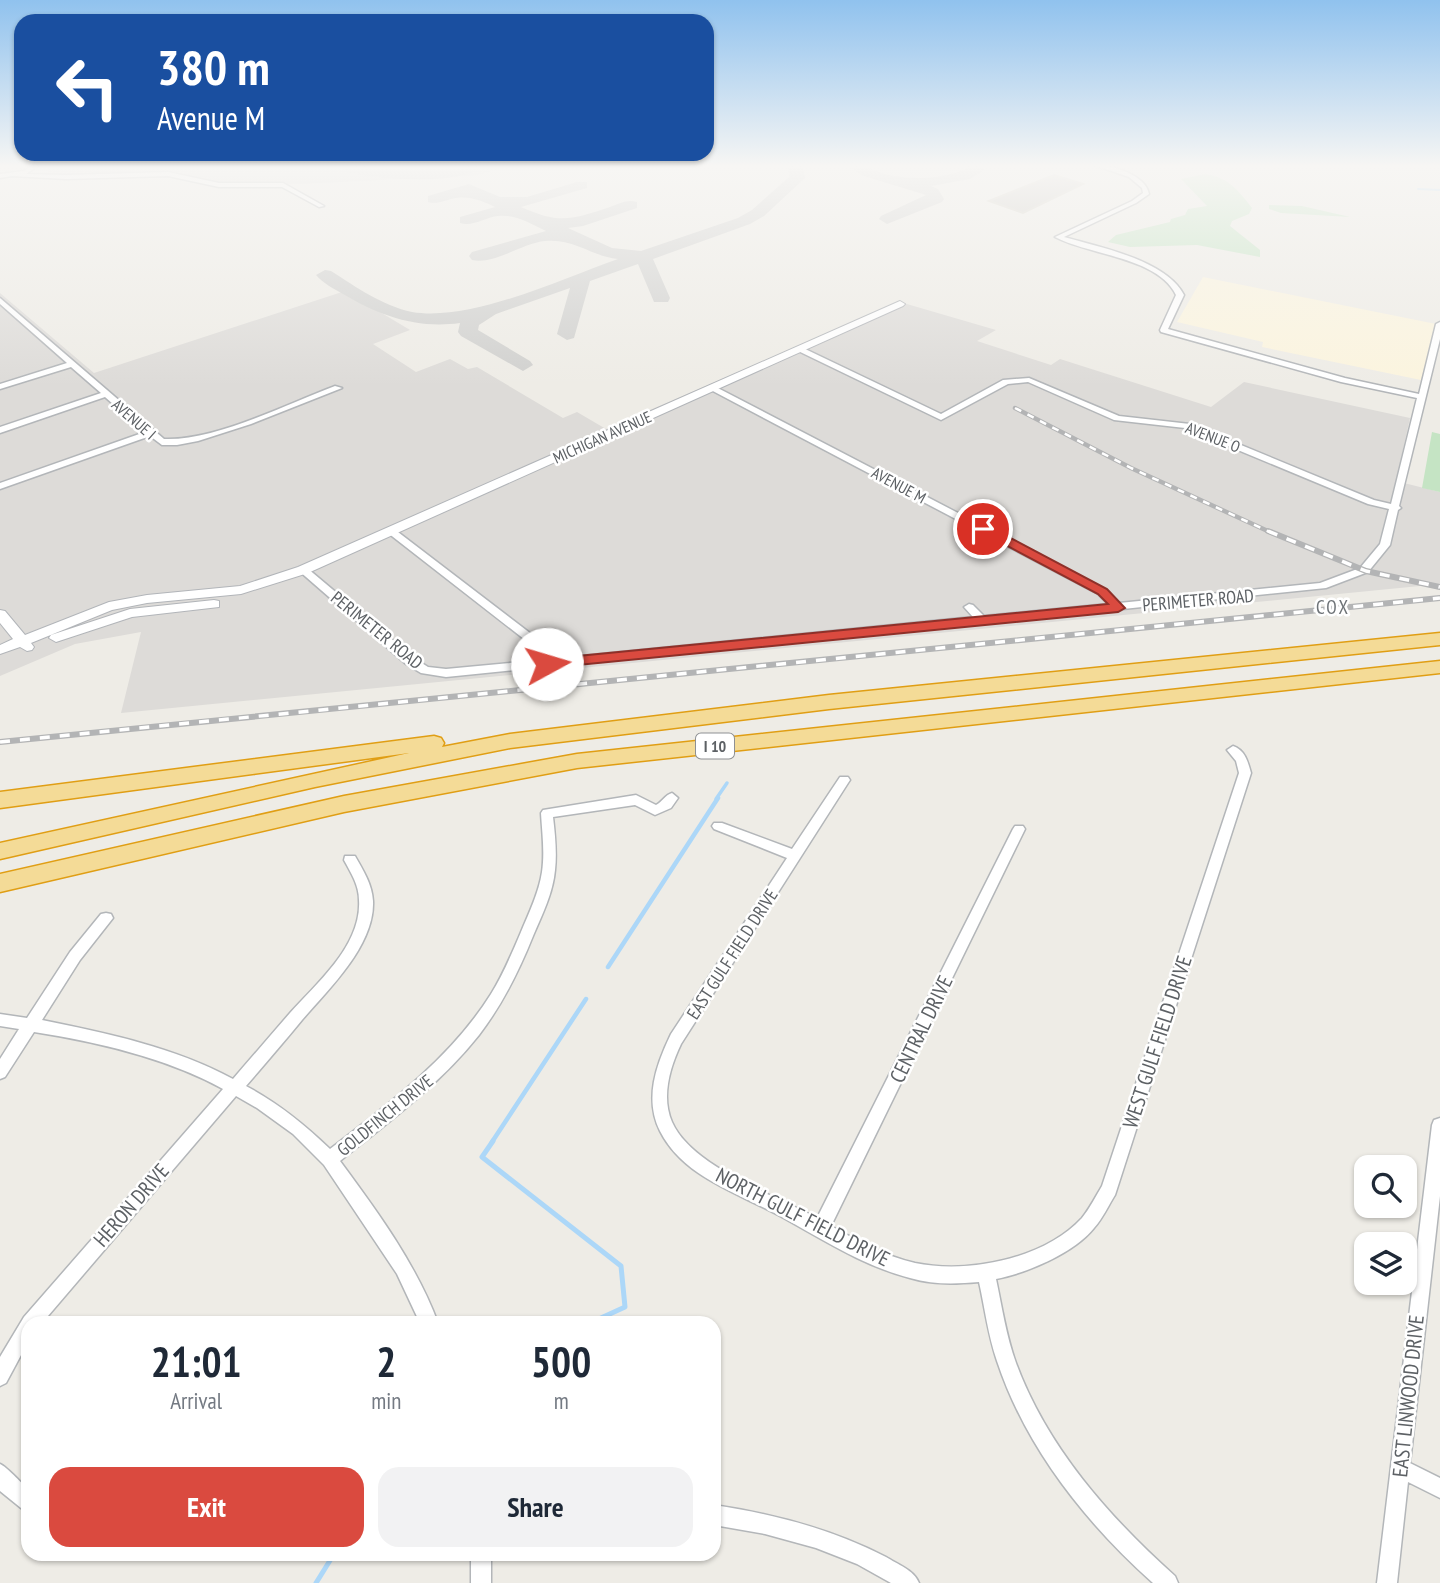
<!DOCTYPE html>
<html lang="en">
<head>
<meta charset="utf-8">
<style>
  body { margin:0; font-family:"PT Sans Narrow",sans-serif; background:#f2f2f3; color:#1f2937; height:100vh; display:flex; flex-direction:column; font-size:26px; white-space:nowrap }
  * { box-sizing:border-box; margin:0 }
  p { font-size:23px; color:#747a83 }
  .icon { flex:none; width:38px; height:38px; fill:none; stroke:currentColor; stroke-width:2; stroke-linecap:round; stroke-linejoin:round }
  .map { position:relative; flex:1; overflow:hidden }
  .side { position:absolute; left:21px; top:1316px; width:700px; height:245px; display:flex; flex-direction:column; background:#fff; border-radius:21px; box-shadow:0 2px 5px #0004 }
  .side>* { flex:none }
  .hud { position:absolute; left:14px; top:14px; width:700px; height:147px; border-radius:21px; box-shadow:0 2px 5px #0004; background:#1a4fa0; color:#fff; overflow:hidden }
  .fabs { position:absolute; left:1354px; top:1155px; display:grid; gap:14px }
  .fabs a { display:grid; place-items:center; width:63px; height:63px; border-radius:14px; background:#fff; box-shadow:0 2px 5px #0004; font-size:35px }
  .pin { position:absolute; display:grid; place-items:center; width:60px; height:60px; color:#fff; margin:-30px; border:4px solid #fff; border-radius:50%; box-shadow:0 2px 7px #0007 }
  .me { position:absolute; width:77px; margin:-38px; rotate:84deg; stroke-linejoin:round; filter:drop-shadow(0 0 5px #0008) }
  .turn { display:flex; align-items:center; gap:24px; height:147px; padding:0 28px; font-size:32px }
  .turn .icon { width:91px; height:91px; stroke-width:2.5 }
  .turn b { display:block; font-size:49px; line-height:60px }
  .eta { display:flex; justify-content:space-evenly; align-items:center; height:119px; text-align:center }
  .eta b { font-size:42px; font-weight:700; line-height:49px }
  .action { display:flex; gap:14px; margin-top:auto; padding:14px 28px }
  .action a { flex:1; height:80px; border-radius:21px; background:#da4a3f; color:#fff; font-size:28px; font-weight:700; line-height:80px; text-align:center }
  .action a+a { background:#f2f2f3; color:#1f2937 }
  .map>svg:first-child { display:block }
  .commercial { fill:#fbf4de }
  .industrial { fill:#dddbd8 }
  .green { fill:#c5e4c4 }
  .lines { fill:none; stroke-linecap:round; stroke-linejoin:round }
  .stream-far3 { stroke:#acd7f8; stroke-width:2 }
  .stream-far2 { stroke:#acd7f8; stroke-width:3.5 }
  .stream-far1 { stroke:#acd7f8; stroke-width:4.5 }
  .stream { stroke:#acd7f8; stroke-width:5 }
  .taxiway { fill:#d0d0ce; fill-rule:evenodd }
  .building { fill:#cac7c2; stroke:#d2cec4; stroke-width:2 }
  .street-casing { stroke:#b3b6b9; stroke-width:3 }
  .secondary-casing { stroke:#b2b5b9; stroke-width:2 }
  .highway-casing { stroke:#e09e14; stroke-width:3 }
  .street { fill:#fff; fill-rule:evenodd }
  .secondary { fill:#fff; fill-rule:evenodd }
  .highway { fill:#f4db97; fill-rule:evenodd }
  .rail-far1-casing { stroke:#b3b4b5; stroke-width:4.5 }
  .rail-casing { stroke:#b3b4b5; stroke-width:6 }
  .rail-far1 { stroke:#fff; stroke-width:2.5; stroke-dasharray:7; stroke-linecap:butt }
  .rail { stroke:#fff; stroke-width:3.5; stroke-dasharray:10; stroke-linecap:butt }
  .route { fill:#da4a3f; stroke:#8e3029; stroke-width:2 }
  .labels { text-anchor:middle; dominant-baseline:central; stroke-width:5; stroke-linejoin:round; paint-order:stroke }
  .far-street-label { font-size:16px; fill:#5d6165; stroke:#fff }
  .shield { fill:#fff; stroke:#8e9093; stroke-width:2 }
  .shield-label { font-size:16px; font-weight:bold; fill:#5d6165 }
  .street-label { font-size:18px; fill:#5d6165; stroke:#fff }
  .neighbourhood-label { font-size:19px; letter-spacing:2px; fill:#6e7377; stroke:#fff }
  .near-street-label { font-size:21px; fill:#5d6165; stroke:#fff }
</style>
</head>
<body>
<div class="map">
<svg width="1440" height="1583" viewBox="0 0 1440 1583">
  <rect width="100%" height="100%" fill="#eeece6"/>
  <!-- commercial -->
  <path class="commercial" d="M 1203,277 L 1436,324 L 1421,380 L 1262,347 L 1263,342 L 1177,322 Z"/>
  <!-- industrial -->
  <path class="industrial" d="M 49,165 L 514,165 L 478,175 L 301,184 L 218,184 L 171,172 L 56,174 L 48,172 Z
    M 345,291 L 410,330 L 373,344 L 416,372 L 450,359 L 468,369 L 477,367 L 563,418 L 577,412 L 606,429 L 900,302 L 996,330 L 977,341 L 1051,365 L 1060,359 L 1211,407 L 1244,382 L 1410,418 L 1396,481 L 1440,492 L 1440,584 L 121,713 L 141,632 L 75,644 L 0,676 L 0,293 L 94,373 Z"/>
  <!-- green -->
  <path class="green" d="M 1205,174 C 1228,177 1239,191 1252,208 L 1249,214 L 1232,221 L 1230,226 L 1260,250 L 1260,257 L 1197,245 L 1130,247 L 1108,242 L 1116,235 L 1170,222 L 1171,219 L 1185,215 L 1188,209 L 1207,206 L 1181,179 Z
    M 1269,205 L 1302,206 L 1350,217 L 1281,213 L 1269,209 Z
    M 1432,432 L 1440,434 L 1440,492 L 1422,488 Z"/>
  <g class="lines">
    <!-- stream-far3 -->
    <path class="stream-far3" d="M 1418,189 L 1440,190"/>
    <!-- stream-far2 -->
    <path class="stream-far2" d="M 716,799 L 727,783"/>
    <!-- stream-far1 -->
    <path class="stream-far1" d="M 608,967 L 718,798
      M 492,1142 L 586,999"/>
    <!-- stream -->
    <path class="stream" d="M 493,1141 L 482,1157 L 621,1266 L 625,1307 L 590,1323
      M 316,1583 L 334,1554"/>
    <!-- taxiway -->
    <path class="taxiway" d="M 352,165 L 415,170 L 484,165 C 462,187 376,179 347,172 L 345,169 Z
      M 788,165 L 802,165 L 805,178 L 764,216 L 750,224 L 653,259 L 670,298 L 668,302 L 654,302 L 638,264 L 590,281 L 574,338 L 567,340 L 557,334 L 570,288 L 496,314 L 479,325 L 478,330 L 530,361 L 533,365 L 523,371 L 461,336 L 458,332 L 460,323 C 417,329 380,316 343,294 C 334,289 323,283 316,275 L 325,270 L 331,271 C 356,287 383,306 412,312 C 471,322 561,279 618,259 C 590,256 575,238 545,241 C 522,243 495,265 472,260 L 469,256 L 472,252 L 546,231 C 531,224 516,214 498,216 C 486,217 473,227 460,223 L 460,217 L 495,207 C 482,201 471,196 456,198 C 447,199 438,205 428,202 L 428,196 L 469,184 L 500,197 L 527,197 L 577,182 L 587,182 L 587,188 L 521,207 C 559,224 571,220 610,207 C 619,204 627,199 637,202 L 637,208 L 583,226 L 568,228 L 612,248 L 641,251 L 738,218 L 752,210 L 789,177 Z
      M 848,165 C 863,165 871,170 885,174 C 912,181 944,179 968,168 L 967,165 L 981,165 L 984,170 L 970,179 L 931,186 L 938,189 L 944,199 L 942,202 L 887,224 L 879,219 L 881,216 L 926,195 L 861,175 Z"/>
  </g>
  <!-- building -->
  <path class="building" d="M 1054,175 L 1083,184 L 1023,213 L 989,201 Z"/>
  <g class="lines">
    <!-- street casing -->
    <g class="street-casing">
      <path id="street" d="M 33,165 L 39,165 L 26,174 L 66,175 L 168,172 L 219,183 L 283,183 L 324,206 L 319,207 L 282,187 L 219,187 L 168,176 L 66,179 L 12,176 L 0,178 L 0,174 L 24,171 Z
        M 1094,165 C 1111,164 1146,175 1149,194 L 1136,203 L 1064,237 C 1099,247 1166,260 1184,295 L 1168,329 L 1345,378 L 1419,394 L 1436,324 L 1440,322 L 1440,339 L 1399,506 L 1401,508 L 1398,510 L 1390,545 L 1368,572 L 1326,588 L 1123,609 L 1118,611 L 1114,610 L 446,677 L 421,673 L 406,664 L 298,570 L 299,568 L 307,568 L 414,658 L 428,667 L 446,669 L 541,660 L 538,650 L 388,533 L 388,529 L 394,529 L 547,646 L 551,659 L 973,617 L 964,607 L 969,604 L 973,605 L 984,616 L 1108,604 L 1098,594 L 709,389 L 708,387 L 712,385 L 1106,590 L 1119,603 L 1320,583 L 1360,568 L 1380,544 L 1389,509 L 1368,504 L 1185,428 L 1114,420 L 1028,382 L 1008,384 L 941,420 L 794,349 L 801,347 L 941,414 L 1003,380 L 1029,378 L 1119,416 L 1190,424 L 1374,500 L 1391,504 L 1417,398 L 1341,382 L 1161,332 L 1160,330 L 1176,295 C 1158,257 1088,255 1055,237 L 1132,201 L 1143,193 L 1142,188 L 1129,177 Z
        M 0,298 L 164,439 C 215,441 287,404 335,386 L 342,388 L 251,424 L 198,441 L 177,445 L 162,445 L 150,436 L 0,489 L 0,483 L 145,432 L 105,397 L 0,433 L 0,427 L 101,393 L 71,367 L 0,389 L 0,384 L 67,363 L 0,304 Z
        M 1233,746 C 1245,750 1248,762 1251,773 L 1115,1195 C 1108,1206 1103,1218 1094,1228 C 1074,1253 1027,1273 996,1279 C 1002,1307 1006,1336 1016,1363 C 1047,1447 1109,1517 1175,1576 L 1178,1583 L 1153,1583 C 1085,1522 1026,1448 997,1361 C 988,1335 985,1309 979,1282 C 956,1284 933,1285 910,1278 C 863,1266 822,1239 780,1216 C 738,1193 683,1177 660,1131 C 644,1099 656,1065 671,1034 L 787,858 L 714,829 L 712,826 L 714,823 L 722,823 L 792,849 L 840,777 L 848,777 L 850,780 L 848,783 L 681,1044 C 670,1067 661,1097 672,1122 C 691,1166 776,1196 817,1218 L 1013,829 L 1015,826 L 1023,826 L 1025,829 L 831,1226 C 858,1241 885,1256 915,1263 C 968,1274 1044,1259 1082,1218 C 1090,1208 1096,1196 1102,1186 L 1239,773 L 1236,761 L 1227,750 Z
        M 672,793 L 678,798 L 671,808 L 655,815 L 635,805 L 553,817 C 555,834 557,853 555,870 C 553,893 542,915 533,936 C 519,971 502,1005 479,1035 C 440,1084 389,1122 340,1161 C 377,1211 416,1264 438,1323 L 420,1323 L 397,1274 L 324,1165 L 293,1134 L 257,1108 L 236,1096 L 42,1323 L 28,1323 L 28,1342 L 6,1383 L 0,1386 L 0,1357 L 24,1317 L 223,1089 C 167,1058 98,1042 34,1032 L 5,1077 L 0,1079 L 0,1059 L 19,1029 L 0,1026 L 0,1014 L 27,1018 L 70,952 L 101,914 L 106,913 L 111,914 L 113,918 L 80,960 L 42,1020 C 106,1033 174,1047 233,1079 C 252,1057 271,1035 290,1013 C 317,983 362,945 359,900 C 359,885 351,873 344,860 L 345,856 L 355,856 C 363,870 372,884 373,901 C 375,945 329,989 302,1020 C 284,1042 265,1064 246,1086 C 278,1103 304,1124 330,1149 C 389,1104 451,1058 491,994 C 503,975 512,953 521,932 C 529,913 539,892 542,872 C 545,852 542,832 541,813 L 543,810 L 636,795 L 656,805 C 662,802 665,795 672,793 Z
        M 1440,1118 L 1440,1196 L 1410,1463 L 1440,1478 L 1440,1498 L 1408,1482 L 1397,1583 L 1377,1583 L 1432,1125 L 1434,1120 Z
        M 0,1464 C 7,1467 20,1482 28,1489 L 28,1511 L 21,1508 L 0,1491 Z
        M 714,1505 C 774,1514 832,1529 886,1557 C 897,1564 914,1570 919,1583 L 891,1583 L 857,1564 L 816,1548 L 765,1534 L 714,1525 Z
        M 471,1554 L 491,1554 L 491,1583 L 471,1583 Z"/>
    </g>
    <!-- secondary casing -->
    <g class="secondary-casing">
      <path id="secondary" d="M 900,301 L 905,304 L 903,306 L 308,573 L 241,594 L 147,603 L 112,610 L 31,643 L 34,647 L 32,650 L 27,651 L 20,647 L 0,654 L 0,645 L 13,639 L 0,623 L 0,610 L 5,611 L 25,635 L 109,602 L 147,595 L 240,586 L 298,567 Z
        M 214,600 L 219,601 L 219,607 L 132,617 L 56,642 L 49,638 L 51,635 L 130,609 Z"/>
    </g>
    <!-- highway casing -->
    <g class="highway-casing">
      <path id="highway" d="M 1440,633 L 1440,645 L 829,709 L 510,748 L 315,787 L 0,859 L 0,843 L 409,753 L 0,808 L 0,792 L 434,736 L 441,738 L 444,743 L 442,747 L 510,734 L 829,695 Z
        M 1440,661 L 1440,673 L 577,768 L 344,812 L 0,892 L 0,874 L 344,796 L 577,754 Z"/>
    </g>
    <!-- street -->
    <use href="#street" class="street"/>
    <!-- secondary -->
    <use href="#secondary" class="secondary"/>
    <!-- highway -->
    <use href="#highway" class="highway"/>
    <!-- rail-far1 casing -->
    <g class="rail-far1-casing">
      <path id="rail-far1" d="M 1015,408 L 1131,468 L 1272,533"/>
    </g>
    <!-- rail casing -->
    <g class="rail-casing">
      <path id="rail" d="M 1268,531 L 1366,571 L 1440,587
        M 0,742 L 1440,598"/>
    </g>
    <!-- rail-far1 -->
    <use href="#rail-far1" class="rail-far1"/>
    <!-- rail -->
    <use href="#rail" class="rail"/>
  </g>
  <!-- sky -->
  <linearGradient id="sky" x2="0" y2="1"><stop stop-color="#90c2ee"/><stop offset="0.43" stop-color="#f7f6f4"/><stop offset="1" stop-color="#f7f6f4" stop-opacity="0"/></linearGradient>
  <rect width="1440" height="386" fill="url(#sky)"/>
  <!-- route -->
  <path class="route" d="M 979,526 L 988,526 L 1107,589 L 1125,608 L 1118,612 L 547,668 L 540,664 L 547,659 L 1108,604 L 1098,594 L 979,531 Z"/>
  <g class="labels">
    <!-- far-street labels -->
    <g class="far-street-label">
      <text transform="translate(134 419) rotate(41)">AVENUE I</text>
      <text transform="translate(602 437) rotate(-24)">MICHIGAN AVENUE</text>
      <text transform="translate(1213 437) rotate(21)">AVENUE O</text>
      <text transform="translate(899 485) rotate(28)">AVENUE M</text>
    </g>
    <!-- shield labels -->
    <rect class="shield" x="696" y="733.5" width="38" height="25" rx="5"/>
    <g class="shield-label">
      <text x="715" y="746">I 10</text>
    </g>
    <!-- street labels -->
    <g class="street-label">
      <text transform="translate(1198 600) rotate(-5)">PERIMETER ROAD</text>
      <text transform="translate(377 630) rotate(39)">PERIMETER ROAD</text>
      <text transform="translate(732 954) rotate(-57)">EAST GULF FIELD DRIVE</text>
      <text transform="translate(385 1115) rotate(-39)">GOLDFINCH DRIVE</text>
    </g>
    <!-- neighbourhood labels -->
    <g class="neighbourhood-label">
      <text x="1333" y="607">COX</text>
    </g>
    <!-- near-street labels -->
    <g class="near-street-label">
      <text transform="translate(921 1029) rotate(-64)">CENTRAL DRIVE</text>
      <text transform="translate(1157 1042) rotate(-72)">WEST GULF FIELD DRIVE</text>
      <text transform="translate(131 1205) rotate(-49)">HERON DRIVE</text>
      <text transform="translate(803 1217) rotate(27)">NORTH GULF FIELD DRIVE</text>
      <text transform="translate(1408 1396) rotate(-84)">EAST LINWOOD DRIVE</text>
    </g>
  </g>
</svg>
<div class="fabs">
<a><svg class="icon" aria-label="search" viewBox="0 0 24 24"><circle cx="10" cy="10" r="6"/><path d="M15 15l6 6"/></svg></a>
<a><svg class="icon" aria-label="layers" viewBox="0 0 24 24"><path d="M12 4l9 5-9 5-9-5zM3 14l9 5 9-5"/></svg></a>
</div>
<div class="pin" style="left:983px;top:529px;background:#d93025"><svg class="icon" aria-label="arrive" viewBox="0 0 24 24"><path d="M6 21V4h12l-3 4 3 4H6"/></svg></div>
<svg class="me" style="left:547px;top:664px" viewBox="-20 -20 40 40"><circle r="19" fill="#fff"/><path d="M0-13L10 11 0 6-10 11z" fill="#da4a3f"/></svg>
<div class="hud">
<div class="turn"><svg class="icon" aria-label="left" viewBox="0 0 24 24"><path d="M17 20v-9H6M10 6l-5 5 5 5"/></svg><div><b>380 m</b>Avenue M</div></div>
</div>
<section class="side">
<div class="eta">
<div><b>21:01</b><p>Arrival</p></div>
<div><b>2</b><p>min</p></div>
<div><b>500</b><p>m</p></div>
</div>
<div class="action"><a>Exit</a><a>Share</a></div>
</section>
</div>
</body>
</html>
